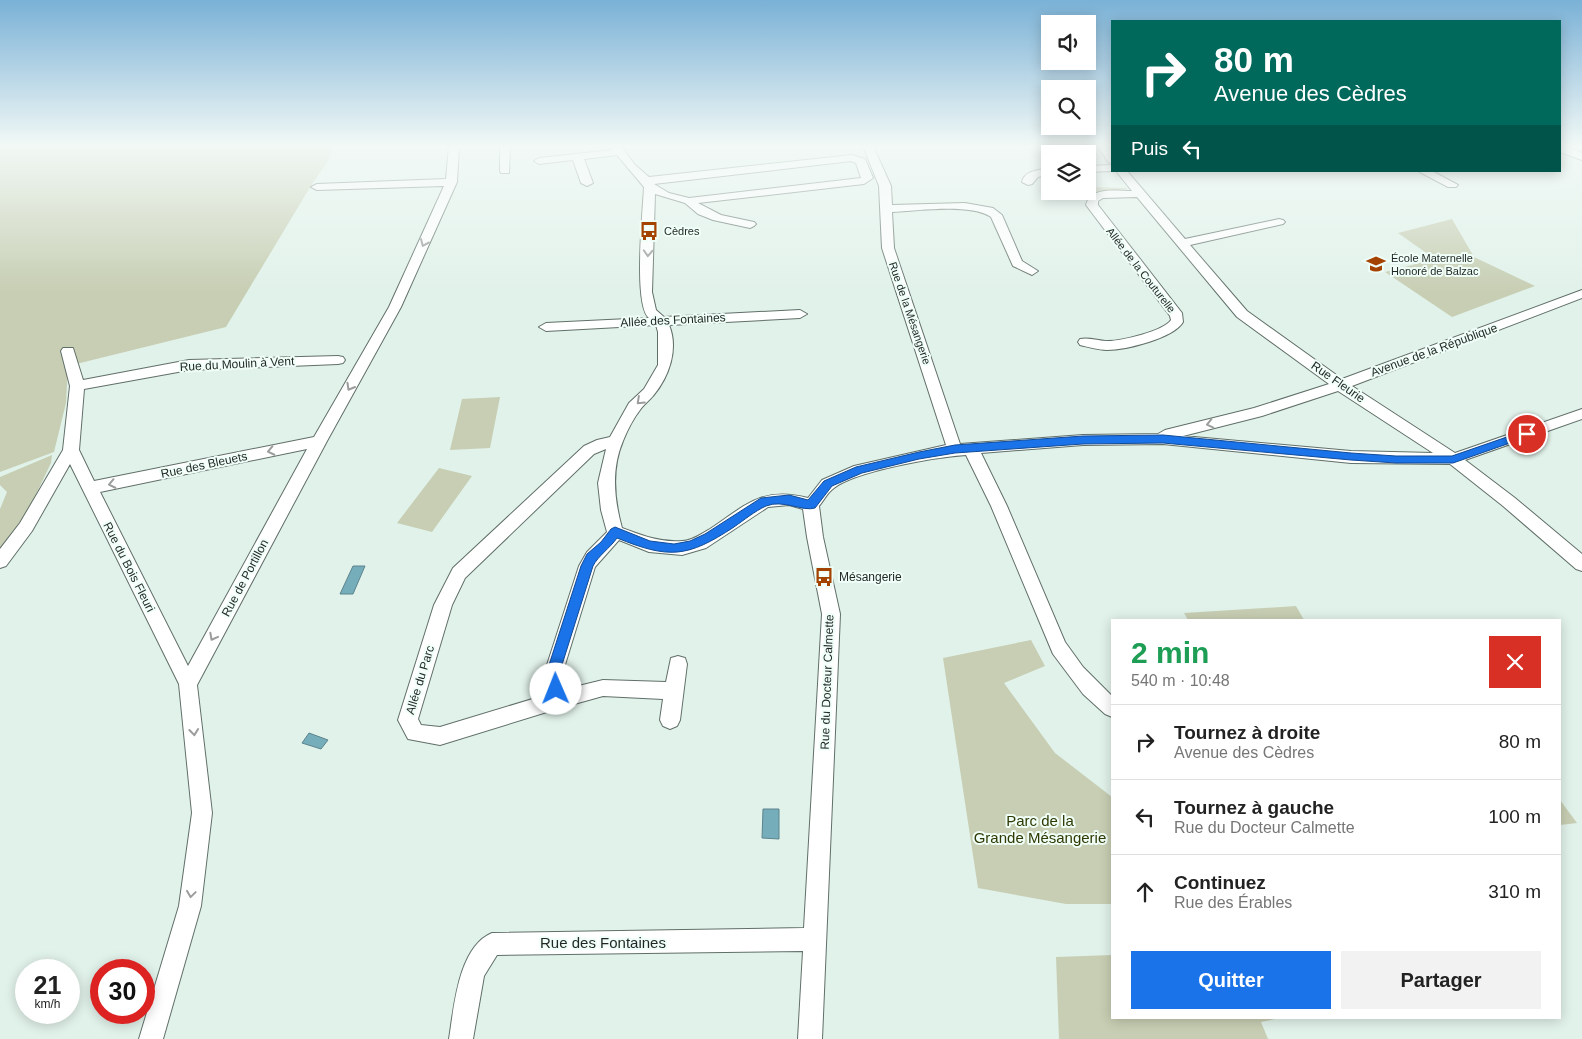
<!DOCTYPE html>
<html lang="fr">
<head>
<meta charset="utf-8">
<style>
  body { margin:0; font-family:Helvetica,sans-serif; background:#f2f2f2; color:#222; height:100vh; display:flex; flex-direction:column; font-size:19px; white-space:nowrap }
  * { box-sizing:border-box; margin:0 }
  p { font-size:16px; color:#767676 }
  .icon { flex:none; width:28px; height:28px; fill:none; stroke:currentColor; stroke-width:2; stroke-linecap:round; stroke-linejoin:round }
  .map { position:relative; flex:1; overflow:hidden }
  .drawer { position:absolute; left:1111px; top:619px; width:450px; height:400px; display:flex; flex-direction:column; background:#fff; border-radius:0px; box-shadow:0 2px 12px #0003 }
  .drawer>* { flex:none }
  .banner { position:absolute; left:1111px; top:20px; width:450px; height:152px; border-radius:0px; box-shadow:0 2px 12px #0003; background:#00695c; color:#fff; overflow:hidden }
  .buttons { position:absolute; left:1041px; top:15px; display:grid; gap:10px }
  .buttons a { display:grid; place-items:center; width:55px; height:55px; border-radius:0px; background:#fff; box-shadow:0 2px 12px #0003; font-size:25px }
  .speed { position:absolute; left:15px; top:959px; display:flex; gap:10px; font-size:25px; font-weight:700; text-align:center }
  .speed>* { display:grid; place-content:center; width:65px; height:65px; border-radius:50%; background:#fff; box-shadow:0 2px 12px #0003; line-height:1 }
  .speed small { font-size:12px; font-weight:400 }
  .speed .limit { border:8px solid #d22; background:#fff; color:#111 }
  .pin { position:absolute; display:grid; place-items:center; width:42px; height:42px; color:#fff; margin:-21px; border:2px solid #fff; border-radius:50%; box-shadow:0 1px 5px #0007 }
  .me { position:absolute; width:55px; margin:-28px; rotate:359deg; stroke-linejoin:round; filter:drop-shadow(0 0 4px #0008) }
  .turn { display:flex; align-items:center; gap:18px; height:105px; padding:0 20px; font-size:22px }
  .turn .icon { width:65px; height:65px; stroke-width:2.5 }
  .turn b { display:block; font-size:35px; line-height:42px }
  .then { display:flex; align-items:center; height:48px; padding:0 20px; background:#0003; gap:10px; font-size:19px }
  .round { display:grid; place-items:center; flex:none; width:52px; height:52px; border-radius:0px; background:#f2f2f2 }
  .overview { display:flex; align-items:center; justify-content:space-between; height:85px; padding:0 20px }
  h1 { font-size:30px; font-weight:800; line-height:38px; color:#1e9e55 }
  .action { display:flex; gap:10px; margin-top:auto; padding:10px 20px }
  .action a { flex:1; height:58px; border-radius:0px; background:#1a73e8; color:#fff; font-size:20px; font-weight:800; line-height:58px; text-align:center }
  .action a+a { background:#f2f2f2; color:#222 }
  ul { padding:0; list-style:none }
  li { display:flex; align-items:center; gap:15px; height:75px; padding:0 20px; border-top:1px solid #e0e0e0 }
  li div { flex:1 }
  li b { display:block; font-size:19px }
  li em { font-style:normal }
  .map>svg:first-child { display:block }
  .green { fill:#c7ceb3 }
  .water { fill:#76adbb; stroke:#5c848d }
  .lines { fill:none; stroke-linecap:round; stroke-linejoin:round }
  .minor-casing { stroke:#606f68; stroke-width:2 }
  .minor { fill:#fff; fill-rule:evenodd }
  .oneway { stroke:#9a9d9c }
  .route { fill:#1a73e8; stroke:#114b97 }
  .labels { text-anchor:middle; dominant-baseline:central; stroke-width:4; stroke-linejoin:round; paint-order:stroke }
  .far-poi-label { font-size:11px; fill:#1f2623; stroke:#f0fef8; text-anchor:start }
  .far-street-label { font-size:11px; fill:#1f2623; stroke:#f0fef8 }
  .street-label { font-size:12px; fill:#1f2623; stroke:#f0fef8 }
  .poi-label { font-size:12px; fill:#1f2623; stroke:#f0fef8; text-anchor:start }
  .near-park-label { font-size:15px; fill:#313903; stroke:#f0fef8 }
  .near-street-label { font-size:15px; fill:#1f2623; stroke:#f0fef8 }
</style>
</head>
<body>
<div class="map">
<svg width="1582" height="1039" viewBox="0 0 1582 1039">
  <rect width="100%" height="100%" fill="#e1f2ea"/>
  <!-- green -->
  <path class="green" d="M 0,146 L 334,146 L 328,161 L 312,184 L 226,327 L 68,366 L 66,403 L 54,452 L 0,472 Z
    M 1088,187 L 1127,188 L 1127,189 L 1100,192 L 1087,200 L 1074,200 L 1069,191 L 1088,191 Z
    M 1452,219 L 1474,257 L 1535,286 L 1452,317 L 1385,272 L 1435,259 L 1398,233 Z
    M 500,397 L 490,448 L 450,450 L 462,399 Z
    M 52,455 L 51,463 L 28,511 L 0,551 L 0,509 L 7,492 L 0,485 L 0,477 Z
    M 439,468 L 472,476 L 432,532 L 397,523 Z
    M 1296,606 L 1304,620 L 1188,620 L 1184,613 Z
    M 1031,640 L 1045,666 L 1004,683 L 1055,753 L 1112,797 L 1112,904 L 1066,904 L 978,888 L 943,658 Z
    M 1560,800 L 1577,823 L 1560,825 Z
    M 1112,955 L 1112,1018 L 1280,1018 L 1261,1022 L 1268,1039 L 1059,1039 L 1056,957 Z"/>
  <!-- water -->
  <path class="water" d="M 353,566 L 365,566 L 353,594 L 340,594 Z
    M 309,733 L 328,740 L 321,749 L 302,743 Z
    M 763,809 L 779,809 L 779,839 L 762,838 Z"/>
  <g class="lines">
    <!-- minor casing -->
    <g class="minor-casing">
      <path id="minor" d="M 449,146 L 459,146 L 457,182 L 401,307 L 327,441 L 197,685 L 212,813 L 201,906 L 163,1039 L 139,1039 L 179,906 L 192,813 L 179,684 L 70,464 L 32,531 L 6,566 L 0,568 L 0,549 L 20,523 L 63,450 L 70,386 L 61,351 L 63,348 L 73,348 L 83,380 L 189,360 L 338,356 L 343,357 L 345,360 L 343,363 L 338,364 L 189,370 L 84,389 L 79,450 L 94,481 L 314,437 L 389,307 L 444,186 L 317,190 L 311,187 L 317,184 L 446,179 ZM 307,449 L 188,666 L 100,492 Z
        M 500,146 L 510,146 L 509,173 L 501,173 L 500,171 Z
        M 610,146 L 621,146 L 635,165 L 649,177 L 852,155 L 865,159 L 873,178 L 864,184 L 698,203 L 721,215 L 754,222 L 756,224 L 754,226 L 750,228 L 713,220 L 698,214 L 685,203 L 655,194 L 652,292 L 656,310 L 664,317 L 800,310 L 807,314 L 800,318 L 669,325 C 679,349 669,377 653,396 C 649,401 643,405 640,410 C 633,419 627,431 623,441 C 611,469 614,499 622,528 C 641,535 661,543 682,541 C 692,541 701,534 710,529 C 746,505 762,486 808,498 L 822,480 L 854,466 L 946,445 L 882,248 L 879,186 L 863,146 L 873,146 L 891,186 L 892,205 L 965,203 L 993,208 L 1002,215 L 1022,261 L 1038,271 L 1032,275 L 1013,266 L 991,217 C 971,203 917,211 892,212 L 894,248 L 960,444 L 1083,435 L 1158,434 L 1165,430 L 1254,408 L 1329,384 L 1237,317 L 1137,197 L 1103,198 L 1098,201 L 1098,205 L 1182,313 L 1183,322 C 1174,338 1126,350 1107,350 C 1098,350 1089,347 1080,345 L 1078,342 L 1080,339 C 1089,337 1099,341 1108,341 C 1121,341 1164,331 1171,320 L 1170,316 L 1086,205 C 1090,186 1117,191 1132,191 L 1116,171 L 1127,171 L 1185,239 L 1279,219 L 1283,220 L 1285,222 L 1283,224 L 1190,245 L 1247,311 L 1342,379 L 1582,290 L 1582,298 L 1352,386 L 1455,453 L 1582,409 L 1582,419 L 1465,460 L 1515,498 L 1582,554 L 1582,571 L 1576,569 L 1503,506 L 1450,464 L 1351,463 L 1163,444 L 1083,445 L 981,453 L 1007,506 L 1065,642 L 1083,667 L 1112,696 L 1112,717 L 1105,714 L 1083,694 L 1053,654 L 991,506 L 966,455 C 936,457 856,471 834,488 C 828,492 824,500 819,506 L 823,537 L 840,614 L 822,1039 L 798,1039 L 803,951 L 497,955 L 484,976 L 473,1039 L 449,1039 C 454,1008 458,947 492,933 L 804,928 L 822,614 L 807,537 L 803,509 L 789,505 L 768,507 L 706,548 L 682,555 L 649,552 L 619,540 L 595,567 L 564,668 L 562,677 L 566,689 L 603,680 L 666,682 L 671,658 L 678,656 L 685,658 L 687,664 L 680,720 L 677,726 L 670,729 L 663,726 L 660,720 L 663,699 L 603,696 L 560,708 L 440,745 L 408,739 L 398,720 L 434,605 L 453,568 L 584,446 L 597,440 L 610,437 L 629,403 L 644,389 L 658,365 L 658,332 L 656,325 L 546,331 L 539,327 L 546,323 L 649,318 C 633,305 643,210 644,187 L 617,155 L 584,159 L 593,183 L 587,186 L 581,183 L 573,160 L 539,164 L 534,161 L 539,158 L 612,150 ZM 851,161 L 856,163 L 861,178 L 689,198 L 669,193 L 654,184 ZM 1338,391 L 1433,453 L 1351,451 L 1183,436 L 1262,416 ZM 606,449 L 598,483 L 601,510 L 607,532 L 587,552 L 579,566 L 546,668 L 544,677 L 549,694 L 440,727 L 421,725 L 418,719 L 452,605 L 465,578 L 594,454 Z
        M 1098,146 L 1109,146 L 1112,153 L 1112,163 L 1108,162 Z
        M 1560,146 L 1566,146 L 1582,153 L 1582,160 L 1560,152 Z
        M 1112,165 L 1112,171 L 1088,172 L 1088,166 Z
        M 1050,168 L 1050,174 L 1038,177 L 1032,184 L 1028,185 L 1022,182 C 1025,170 1040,170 1050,168 Z
        M 1418,171 L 1432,171 L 1458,185 L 1456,187 L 1448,187 Z"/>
    </g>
    <!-- minor -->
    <use href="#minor" class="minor"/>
  </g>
  <!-- one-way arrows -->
  <defs><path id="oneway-chevron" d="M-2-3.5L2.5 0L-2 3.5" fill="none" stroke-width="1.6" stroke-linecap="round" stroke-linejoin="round" transform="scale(1.25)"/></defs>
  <g class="oneway">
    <use href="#oneway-chevron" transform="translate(424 243) rotate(114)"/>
    <use href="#oneway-chevron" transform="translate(648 253) rotate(93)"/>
    <use href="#oneway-chevron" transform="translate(350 387) rotate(120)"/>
    <use href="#oneway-chevron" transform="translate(640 401) rotate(137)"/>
    <use href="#oneway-chevron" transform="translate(1210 424) rotate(167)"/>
    <use href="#oneway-chevron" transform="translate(271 451) rotate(168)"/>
    <use href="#oneway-chevron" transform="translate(112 484) rotate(168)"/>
    <use href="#oneway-chevron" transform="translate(213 637) rotate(118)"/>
    <use href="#oneway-chevron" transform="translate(194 732) rotate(84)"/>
    <use href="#oneway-chevron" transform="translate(191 894) rotate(98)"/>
  </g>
  <!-- sky -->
  <linearGradient id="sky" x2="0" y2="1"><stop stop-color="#7ab1d6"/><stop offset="0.5" stop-color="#f2f9f6"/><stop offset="1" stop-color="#f2f9f6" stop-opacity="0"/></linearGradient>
  <rect width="1582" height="292" fill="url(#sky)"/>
  <!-- route -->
  <path class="route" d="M 1527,430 L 1530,431 L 1532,434 L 1530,436 L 1453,463 L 1396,463 L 1351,460 L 1163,443 L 1083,444 L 955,453 L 919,459 L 862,473 L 832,486 L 815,508 C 803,512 783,499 766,506 C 755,511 744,520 734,527 C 687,558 669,559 617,538 C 610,548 598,556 593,566 L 561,668 C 560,677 564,686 561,693 L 556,695 L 552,693 C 548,685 547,677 548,668 L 581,566 L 587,554 L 601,542 L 611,529 L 615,527 L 650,541 L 674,544 L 690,541 L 705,534 L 761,498 L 789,495 L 808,500 L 824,481 L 856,467 L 919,452 L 955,445 L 1083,436 L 1163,435 L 1351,453 L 1396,456 L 1452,456 Z"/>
  <!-- icons -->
  <defs>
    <g id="bus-bare" transform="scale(1.5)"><path d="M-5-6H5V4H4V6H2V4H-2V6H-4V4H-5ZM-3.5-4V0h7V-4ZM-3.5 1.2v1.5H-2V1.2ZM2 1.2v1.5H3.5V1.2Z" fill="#a44200" stroke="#f0fef8" stroke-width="2.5" paint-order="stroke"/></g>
    <g id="school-bare" transform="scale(1.5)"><path d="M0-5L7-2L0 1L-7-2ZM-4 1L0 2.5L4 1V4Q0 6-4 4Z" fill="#a44200" stroke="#f0fef8" stroke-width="2.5" paint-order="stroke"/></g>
  </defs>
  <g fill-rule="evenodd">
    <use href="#bus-bare" x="649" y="231"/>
    <use href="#school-bare" x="1376" y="264"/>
    <use href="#bus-bare" x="824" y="577"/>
  </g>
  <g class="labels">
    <!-- far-poi labels -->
    <g class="far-poi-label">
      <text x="664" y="231">Cèdres</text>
      <text x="1391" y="258">École Maternelle<tspan x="1391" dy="13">Honoré de Balzac</tspan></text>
    </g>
    <!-- far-street labels -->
    <g class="far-street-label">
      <text transform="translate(1141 270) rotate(52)">Allée de la Couturelle</text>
      <text transform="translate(910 313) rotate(71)">Rue de la Mésangerie</text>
    </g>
    <!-- street labels -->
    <g class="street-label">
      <text transform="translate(673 320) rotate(-3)">Allée des Fontaines</text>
      <text transform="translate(1434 350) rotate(-20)">Avenue de la République</text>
      <text transform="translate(237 364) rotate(-3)">Rue du Moulin à Vent</text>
      <text transform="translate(1338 382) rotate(35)">Rue Fleurie</text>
      <text transform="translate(204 465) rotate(-12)">Rue des Bleuets</text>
      <text transform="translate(129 567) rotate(63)">Rue du Bois Fleuri</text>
      <text transform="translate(245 578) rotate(-62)">Rue de Portillon</text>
      <text transform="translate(420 680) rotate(-73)">Allée du Parc</text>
      <text transform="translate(827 682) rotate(-88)">Rue du Docteur Calmette</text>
    </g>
    <!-- poi labels -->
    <g class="poi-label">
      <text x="839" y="577">Mésangerie</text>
    </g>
    <!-- near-park labels -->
    <g class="near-park-label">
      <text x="1040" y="820">Parc de la<tspan x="1040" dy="17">Grande Mésangerie</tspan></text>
    </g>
    <!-- near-street labels -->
    <g class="near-street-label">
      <text x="603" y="942">Rue des Fontaines</text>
    </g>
  </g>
</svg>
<div class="buttons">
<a><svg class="icon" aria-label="sound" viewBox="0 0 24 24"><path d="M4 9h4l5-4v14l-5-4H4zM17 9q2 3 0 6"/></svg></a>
<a><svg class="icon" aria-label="search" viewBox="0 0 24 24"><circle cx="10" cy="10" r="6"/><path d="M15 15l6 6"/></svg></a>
<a><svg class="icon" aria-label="layers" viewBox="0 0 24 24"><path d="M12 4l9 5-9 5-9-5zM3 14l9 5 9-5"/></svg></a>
</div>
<div class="speed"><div>21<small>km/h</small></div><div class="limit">30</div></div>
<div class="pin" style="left:1527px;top:434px;background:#d93025"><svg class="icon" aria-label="arrive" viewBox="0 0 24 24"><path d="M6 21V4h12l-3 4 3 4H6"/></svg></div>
<svg class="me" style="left:556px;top:689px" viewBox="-20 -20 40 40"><circle r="19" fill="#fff"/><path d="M0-13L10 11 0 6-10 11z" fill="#1a73e8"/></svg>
<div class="banner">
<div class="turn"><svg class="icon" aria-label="right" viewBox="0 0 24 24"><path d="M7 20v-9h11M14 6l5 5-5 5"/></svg><div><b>80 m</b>Avenue des Cèdres</div></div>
<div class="then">Puis<svg class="icon" aria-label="left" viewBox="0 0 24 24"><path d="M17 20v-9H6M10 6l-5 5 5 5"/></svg></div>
</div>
<section class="drawer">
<div class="overview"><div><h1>2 min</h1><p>540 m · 10:48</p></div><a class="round" style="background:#d93025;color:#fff"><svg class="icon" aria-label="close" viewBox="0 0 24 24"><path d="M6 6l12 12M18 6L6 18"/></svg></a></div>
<ul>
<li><svg class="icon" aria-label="right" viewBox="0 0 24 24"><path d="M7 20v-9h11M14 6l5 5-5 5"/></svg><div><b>Tournez à droite</b><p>Avenue des Cèdres</p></div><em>80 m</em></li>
<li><svg class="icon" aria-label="left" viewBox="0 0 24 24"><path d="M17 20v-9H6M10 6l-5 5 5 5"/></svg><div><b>Tournez à gauche</b><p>Rue du Docteur Calmette</p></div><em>100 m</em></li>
<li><svg class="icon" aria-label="ahead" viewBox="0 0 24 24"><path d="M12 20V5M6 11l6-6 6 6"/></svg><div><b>Continuez</b><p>Rue des Érables</p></div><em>310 m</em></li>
</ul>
<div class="action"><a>Quitter</a><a>Partager</a></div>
</section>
</div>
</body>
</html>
